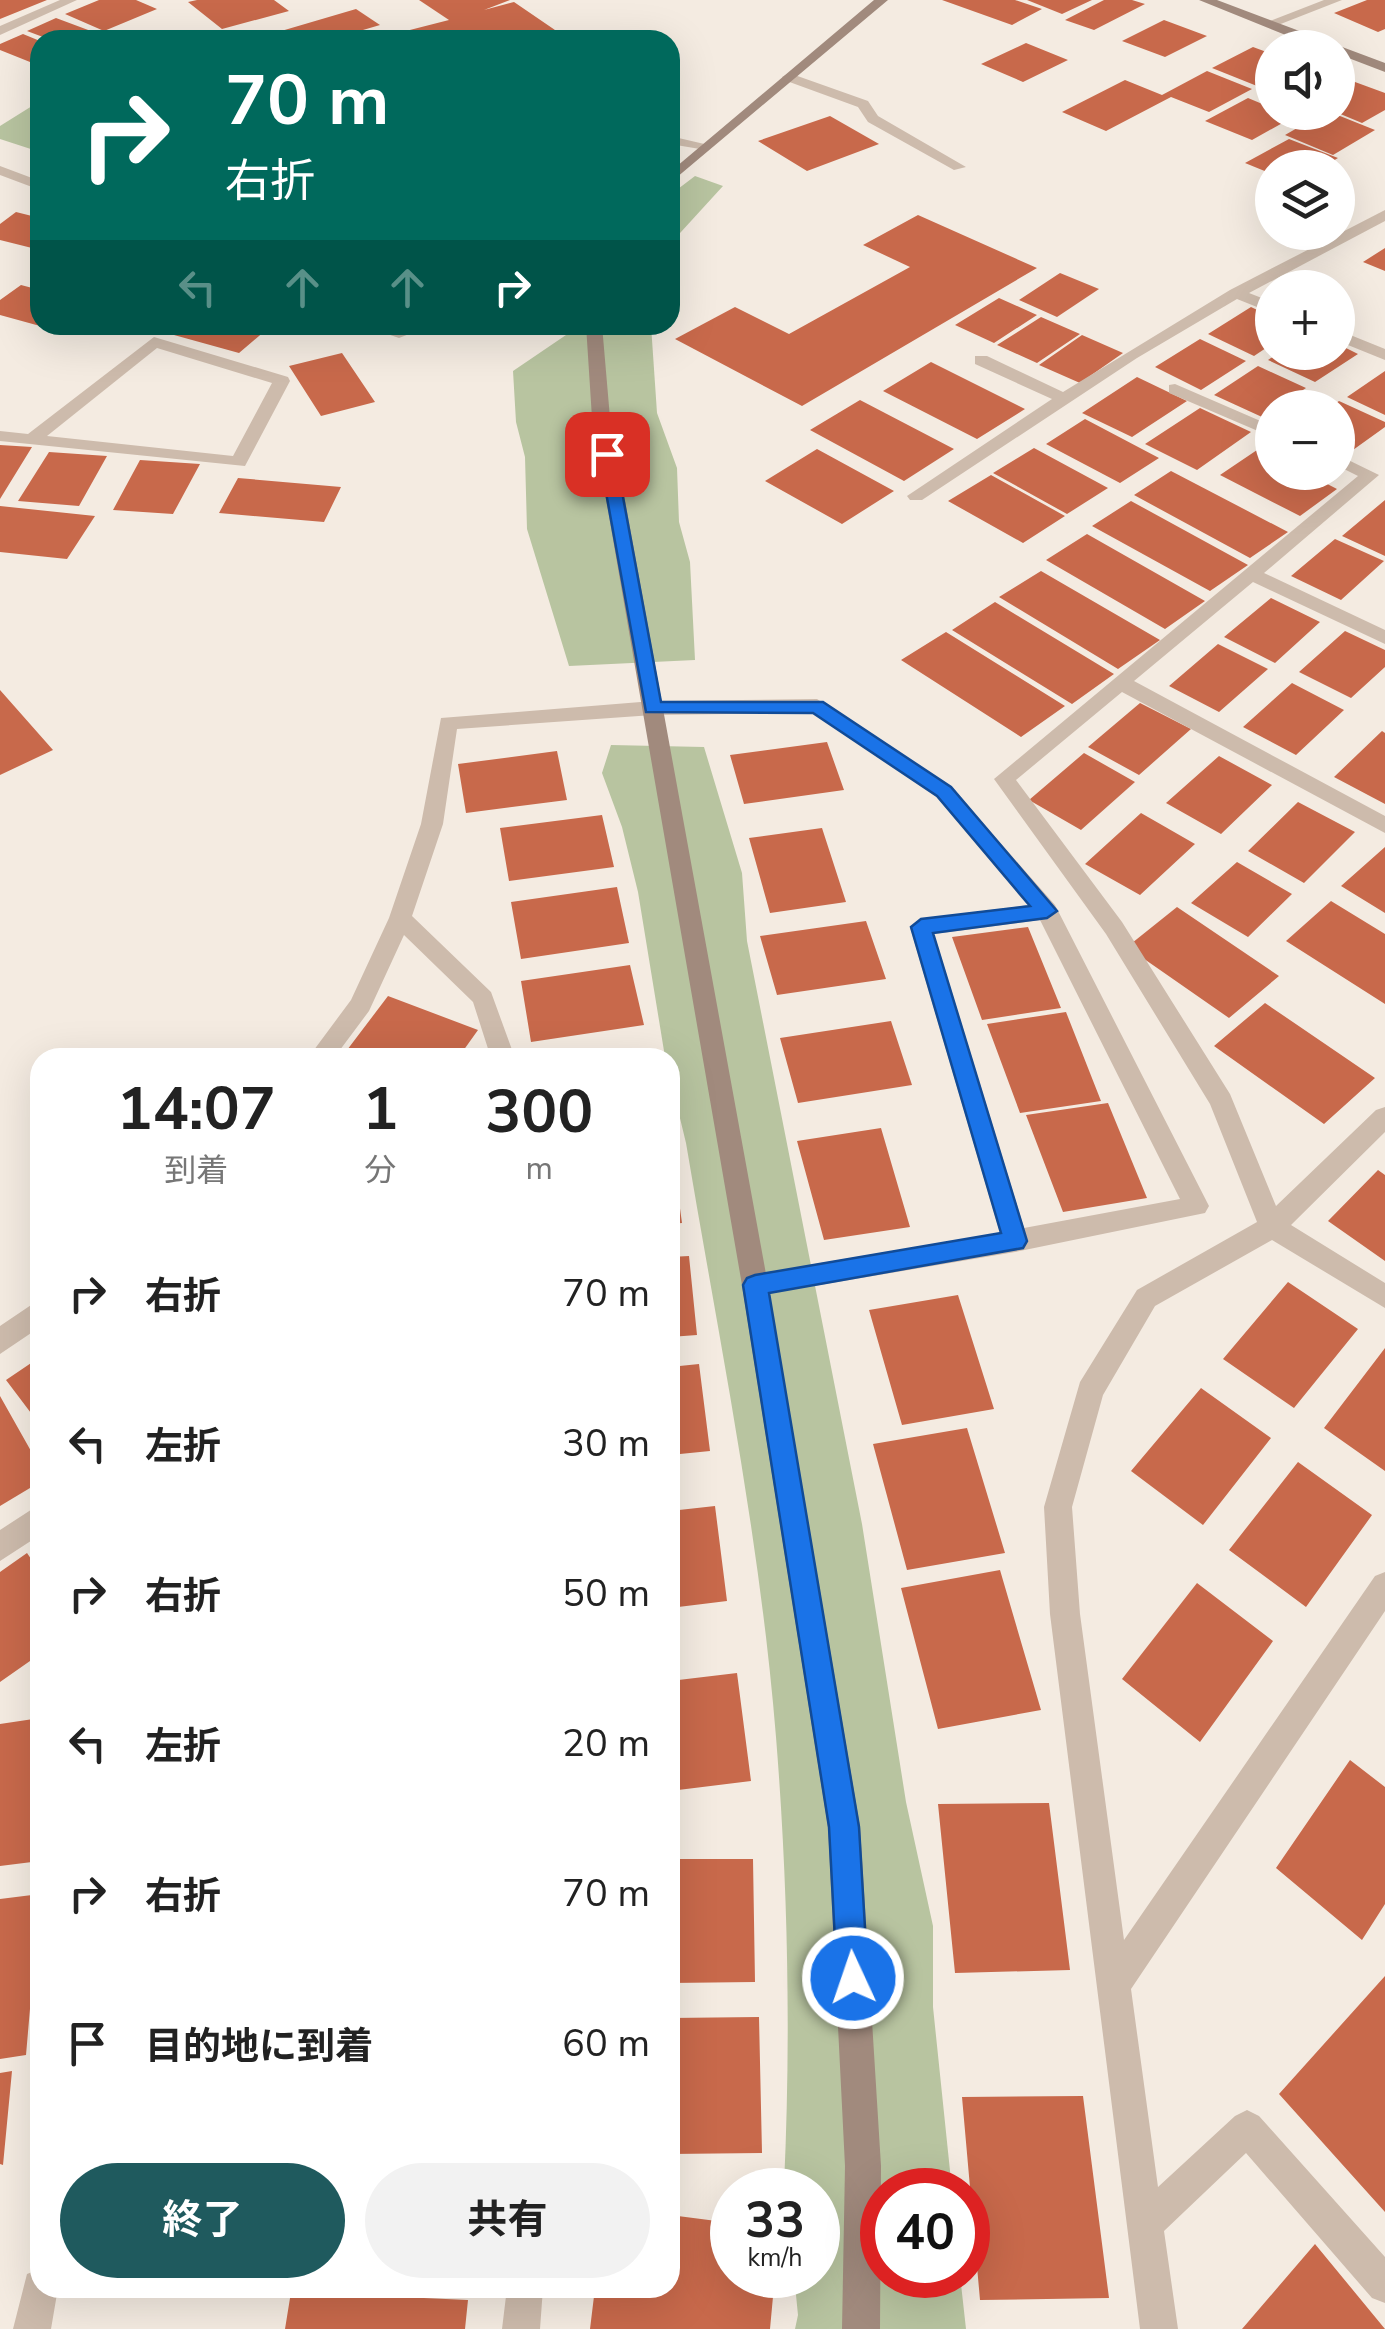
<!DOCTYPE html>
<html lang="ja">
<head>
<meta charset="utf-8">
<style>
  body { margin:0; font-family:"Nunito Sans","Noto Sans JP",sans-serif; background:#f2f2f2; color:#222; height:100vh; display:flex; flex-direction:column; font-size:38px; white-space:nowrap }
  * { box-sizing:border-box; margin:0 }
  p { font-size:32px; color:#767676 }
  .icon { flex:none; width:55px; height:55px; fill:none; stroke:currentColor; stroke-width:2; stroke-linecap:round; stroke-linejoin:round }
  .map { position:relative; flex:1; overflow:hidden }
  .drawer { position:absolute; left:30px; top:1048px; width:650px; height:1250px; display:flex; flex-direction:column; background:#fff; border-radius:30px; box-shadow:0 10px 40px #0002 }
  .drawer>* { flex:none }
  .banner { position:absolute; left:30px; top:30px; width:650px; height:305px; border-radius:30px; box-shadow:0 10px 40px #0002; background:#00695c; color:#fff; overflow:hidden }
  .controls { position:absolute; left:1255px; top:30px; display:grid; gap:20px }
  .controls a { display:grid; place-items:center; width:100px; height:100px; border-radius:50%; background:#fff; box-shadow:0 10px 40px #0002; font-size:50px }
  .speed { position:absolute; left:710px; top:2168px; display:flex; gap:20px; font-size:50px; font-weight:700; text-align:center }
  .speed>* { display:grid; place-content:center; width:130px; height:130px; border-radius:50%; background:#fff; box-shadow:0 10px 40px #0002; line-height:1 }
  .speed small { font-size:25px; font-weight:400 }
  .speed .limit { border:15px solid #d22; background:#fff; color:#111 }
  .pin { position:absolute; display:grid; place-items:center; width:85px; height:85px; color:#fff; margin:-42px; border-radius:20px; box-shadow:0 5px 15px #0006 }
  .me { position:absolute; width:110px; margin:-55px; rotate:357deg; stroke-linejoin:round; filter:drop-shadow(0 0 8px #0008) }
  .turn { display:flex; align-items:center; gap:35px; height:210px; padding:0 30px; font-size:45px }
  .turn .icon { width:130px; height:130px; stroke-width:2.5 }
  .turn b { display:block; font-size:70px; line-height:85px }
  .lanes { display:flex; align-items:center; height:95px; padding:0 30px; background:#0003; justify-content:center; gap:50px; direction:ltr }
  .lanes .off { opacity:.35 }
  .eta { display:flex; justify-content:space-evenly; align-items:center; height:170px; text-align:center }
  .eta b { font-size:60px; font-weight:700; line-height:70px }
  .cta { display:flex; gap:20px; margin-top:auto; padding:20px 30px }
  .cta a { flex:1; height:115px; border-radius:60px; background:#1f5a5e; color:#fff; font-size:40px; font-weight:700; line-height:115px; text-align:center }
  .cta a+a { background:#f2f2f2; color:#222 }
  ul { padding:0; list-style:none }
  li { display:flex; align-items:center; gap:30px; height:150px; padding:0 30px }
  li div { flex:1 }
  li b { display:block; font-size:38px }
  li em { font-style:normal }
  .map>svg:first-child { display:block }
  .green { fill:#b8c4a0 }
  .building { fill:#c8694b }
  .lines { fill:none; stroke-linecap:round; stroke-linejoin:round }
  .street { fill:#cdbbac; fill-rule:evenodd }
  .secondary { fill:#a18a7d; fill-rule:evenodd }
  .route { fill:#1a73e8; stroke:#114b97; stroke-width:2.5 }
</style>
</head>
<body>
<div class="map">
<svg width="1385" height="2329" viewBox="0 0 1385 2329">
  <rect width="100%" height="100%" fill="#f4ebe1"/>
  <!-- green -->
  <path class="green" d="M 40,101 L 40,152 L 0,139 L 0,126 Z
    M 695,176 L 723,186 L 670,244 L 670,195 Z
    M 569,325 L 651,325 L 657,413 L 677,468 L 679,522 L 690,562 L 695,660 L 569,666 L 527,529 L 525,457 L 516,422 L 513,371 L 566,335 Z
    M 611,745 L 704,747 L 742,873 L 747,941 L 862,1524 L 906,1802 L 933,1926 L 933,2007 L 952,2190 L 882,2190 L 882,2275 L 960,2275 L 966,2329 L 795,2329 L 798,2315 L 794,2275 L 818,2275 L 818,2190 L 785,2190 L 784,2185 C 791,2035 788,1886 776,1737 C 760,1538 719,1340 686,1143 L 670,1077 L 670,1058 L 665,1057 L 638,892 L 622,827 L 602,773 Z"/>
  <!-- building -->
  <path class="building" d="M 0,0 L 47,0 L 0,19 Z
    M 99,0 L 136,0 L 157,9 L 104,31 L 65,14 Z
    M 197,0 L 274,0 L 289,11 L 222,29 L 188,2 Z
    M 419,0 L 510,0 L 484,10 L 514,2 L 555,30 L 521,40 L 413,40 L 402,32 L 449,20 Z
    M 942,0 L 1015,0 L 1042,9 L 1012,25 Z
    M 1027,0 L 1092,0 L 1062,14 Z
    M 1104,0 L 1132,0 L 1145,4 L 1094,30 L 1065,20 Z
    M 1367,0 L 1385,0 L 1385,29 L 1378,32 L 1334,13 Z
    M 356,9 L 380,25 L 329,40 L 251,40 Z
    M 56,18 L 115,40 L 51,40 L 27,31 Z
    M 1164,20 L 1207,36 L 1165,57 L 1122,41 Z
    M 23,34 L 40,41 L 40,66 L 0,50 L 0,44 Z
    M 1026,43 L 1068,60 L 1023,82 L 981,64 Z
    M 1253,47 L 1272,54 L 1272,77 L 1257,86 L 1212,68 Z
    M 1207,71 L 1252,89 L 1209,112 L 1171,97 L 1106,131 L 1062,112 L 1125,80 L 1162,95 Z
    M 1355,82 L 1385,93 L 1385,110 L 1362,123 L 1338,113 L 1338,91 Z
    M 1248,98 L 1272,108 L 1272,112 L 1295,116 L 1252,140 L 1205,121 Z
    M 1325,112 L 1330,112 L 1375,130 L 1333,155 L 1285,135 Z
    M 830,116 L 879,144 L 807,171 L 758,141 Z
    M 1289,139 L 1338,158 L 1321,168 L 1272,168 L 1272,174 L 1245,163 Z
    M 16,212 L 40,218 L 40,250 L 0,240 L 0,224 Z
    M 918,215 L 1037,268 L 802,406 L 675,339 L 735,307 L 789,334 L 910,267 L 863,245 Z
    M 1385,248 L 1385,271 L 1363,262 Z
    M 1060,273 L 1099,289 L 1057,317 L 1019,300 Z
    M 21,285 L 40,290 L 40,326 L 0,315 L 0,300 Z
    M 999,298 L 1037,315 L 994,343 L 955,325 Z
    M 1251,307 L 1272,317 L 1272,344 L 1254,356 L 1208,334 Z
    M 1041,317 L 1080,334 L 1037,363 L 997,345 Z
    M 186,325 L 272,325 L 239,353 L 174,335 Z
    M 1082,335 L 1123,353 L 1080,383 L 1039,365 Z
    M 1200,339 L 1246,361 L 1201,390 L 1155,367 Z
    M 1338,344 L 1358,354 L 1315,382 L 1268,360 L 1280,352 L 1338,352 Z
    M 342,353 L 375,402 L 321,416 L 289,366 Z
    M 931,362 L 1025,409 L 977,439 L 883,391 Z
    M 1258,366 L 1306,388 L 1262,417 L 1214,395 Z
    M 1385,371 L 1385,415 L 1347,397 Z
    M 1137,377 L 1187,401 L 1132,437 L 1082,413 Z
    M 860,400 L 954,449 L 904,481 L 810,430 Z
    M 1339,401 L 1385,422 L 1385,427 L 1346,455 L 1338,451 L 1338,408 L 1329,408 Z
    M 1200,408 L 1251,432 L 1197,470 L 1145,444 Z
    M 1085,419 L 1159,458 L 1120,483 L 1046,444 Z
    M 0,445 L 32,447 L 0,499 Z
    M 1034,448 L 1108,488 L 1067,514 L 993,473 Z
    M 817,449 L 894,491 L 842,524 L 765,481 Z
    M 1257,450 L 1272,457 L 1272,472 L 1304,472 L 1337,489 L 1300,516 L 1220,475 Z
    M 49,452 L 107,456 L 79,506 L 18,501 Z
    M 140,460 L 200,464 L 173,514 L 113,510 Z
    M 1171,471 L 1288,532 L 1250,558 L 1134,495 Z
    M 991,475 L 1065,516 L 1023,543 L 948,501 Z
    M 238,478 L 341,487 L 324,522 L 219,513 Z
    M 1385,500 L 1385,556 L 1342,536 Z
    M 1131,501 L 1248,565 L 1210,591 L 1092,526 Z
    M 0,506 L 95,516 L 67,559 L 0,552 Z
    M 1087,534 L 1205,601 L 1165,629 L 1046,560 Z
    M 1335,539 L 1384,561 L 1341,600 L 1291,576 Z
    M 1041,571 L 1160,640 L 1118,669 L 999,597 Z
    M 1271,598 L 1320,622 L 1275,663 L 1224,637 Z
    M 995,602 L 1114,674 L 1072,704 L 952,630 Z
    M 1345,631 L 1385,650 L 1385,667 L 1351,698 L 1299,672 Z
    M 946,632 L 1065,706 L 1021,737 L 901,660 Z
    M 1218,644 L 1268,669 L 1219,712 L 1169,686 Z
    M 1292,683 L 1344,710 L 1296,755 L 1243,727 Z
    M 0,690 L 53,750 L 0,775 Z
    M 1140,703 L 1191,729 L 1139,775 L 1088,747 Z
    M 1382,731 L 1385,733 L 1385,804 L 1334,777 Z
    M 827,742 L 844,790 L 744,804 L 730,755 Z
    M 557,751 L 567,800 L 466,813 L 458,764 Z
    M 1084,753 L 1135,782 L 1081,830 L 1029,800 Z
    M 1219,756 L 1272,785 L 1221,834 L 1166,803 Z
    M 1298,802 L 1355,832 L 1304,883 L 1248,851 Z
    M 1141,813 L 1195,844 L 1140,895 L 1085,864 Z
    M 602,815 L 614,867 L 509,881 L 500,828 Z
    M 822,828 L 846,902 L 770,913 L 749,838 Z
    M 1385,847 L 1385,913 L 1341,886 Z
    M 1237,862 L 1292,894 L 1248,937 L 1191,903 Z
    M 617,887 L 629,943 L 521,959 L 511,902 Z
    M 1331,901 L 1385,934 L 1385,1004 L 1286,941 Z
    M 1177,907 L 1279,976 L 1229,1018 L 1127,947 Z
    M 866,921 L 886,979 L 777,995 L 760,936 Z
    M 1028,927 L 1061,1008 L 982,1020 L 952,937 Z
    M 630,965 L 644,1025 L 531,1042 L 521,981 Z
    M 388,996 L 478,1030 L 458,1058 L 341,1058 Z
    M 1265,1003 L 1375,1078 L 1324,1124 L 1214,1046 Z
    M 1066,1012 L 1101,1101 L 1020,1113 L 987,1024 Z
    M 891,1021 L 912,1085 L 798,1103 L 780,1038 Z
    M 643,1049 L 645,1058 L 601,1058 L 600,1055 Z
    M 1108,1103 L 1147,1198 L 1063,1212 L 1026,1115 Z
    M 881,1128 L 910,1227 L 824,1240 L 797,1141 Z
    M 672,1150 L 682,1223 L 670,1224 L 670,1151 Z
    M 1378,1170 L 1385,1175 L 1385,1261 L 1328,1221 Z
    M 689,1256 L 697,1335 L 670,1337 L 670,1257 Z
    M 1288,1282 L 1358,1329 L 1294,1408 L 1223,1359 Z
    M 958,1295 L 994,1409 L 902,1425 L 869,1310 Z
    M 1385,1348 L 1385,1471 L 1324,1428 Z
    M 40,1357 L 40,1425 L 6,1380 Z
    M 699,1364 L 710,1451 L 670,1455 L 670,1367 Z
    M 1201,1388 L 1271,1438 L 1203,1525 L 1131,1471 Z
    M 0,1396 L 40,1467 L 40,1482 L 0,1506 Z
    M 967,1428 L 1005,1553 L 907,1570 L 873,1444 Z
    M 1298,1462 L 1372,1515 L 1306,1607 L 1229,1550 Z
    M 715,1506 L 727,1601 L 670,1608 L 670,1511 Z
    M 27,1553 L 40,1572 L 40,1654 L 0,1682 L 0,1572 Z
    M 1000,1570 L 1041,1710 L 938,1729 L 901,1588 Z
    M 1197,1583 L 1273,1641 L 1200,1742 L 1122,1679 Z
    M 737,1673 L 751,1781 L 670,1791 L 670,1681 Z
    M 40,1718 L 40,1861 L 0,1866 L 0,1724 Z
    M 1350,1760 L 1385,1787 L 1385,1904 L 1362,1940 L 1276,1868 Z
    M 1049,1803 L 1070,1970 L 955,1973 L 938,1804 Z
    M 670,1859 L 753,1859 L 755,1982 L 670,1983 Z
    M 40,1894 L 26,2055 L 0,2059 L 0,1899 Z
    M 1385,1976 L 1385,2212 L 1279,2094 Z
    M 759,2017 L 762,2153 L 670,2154 L 670,2018 Z
    M 12,2071 L 3,2165 L 0,2164 L 0,2073 Z
    M 1083,2096 L 1109,2298 L 980,2300 L 962,2097 Z
    M 670,2215 L 732,2223 L 732,2275 L 775,2275 L 770,2329 L 590,2329 L 595,2288 L 670,2288 Z
    M 1315,2244 L 1385,2329 L 1242,2329 Z
    M 291,2292 L 468,2300 L 465,2329 L 285,2329 Z"/>
  <g class="lines">
    <!-- street -->
    <path class="street" d="M 60,0 L 77,0 L 0,35 L 0,26 Z
      M 1324,0 L 1342,0 L 1273,27 L 1262,24 Z
      M 789,73 L 868,101 L 878,116 L 966,167 L 954,170 L 868,122 L 858,107 L 784,80 L 782,77 Z
      M 670,136 L 713,146 L 706,150 L 670,144 Z
      M 0,166 L 40,181 L 40,190 L 0,175 Z
      M 1385,210 L 1385,221 L 1249,293 L 1272,302 L 1272,313 L 1237,299 L 1137,358 L 922,500 L 910,500 L 907,496 L 1052,399 L 975,364 L 975,356 L 987,356 L 1063,392 L 1230,290 Z
      M 361,325 L 432,325 L 399,338 Z
      M 1338,330 L 1385,349 L 1385,360 L 1338,341 Z
      M 154,337 L 288,377 L 290,381 L 245,466 L 0,441 L 0,431 L 28,434 ZM 157,348 L 272,383 L 233,456 L 47,436 Z
      M 1175,384 L 1272,426 L 1272,437 L 1169,393 L 1169,385 Z
      M 1338,455 L 1379,475 L 1264,573 L 1385,630 L 1385,644 L 1253,582 L 1134,681 L 1385,816 L 1385,833 L 1122,692 L 1016,780 L 1122,922 L 1230,1094 L 1276,1206 L 1376,1110 L 1385,1107 L 1385,1132 L 1291,1225 L 1385,1283 L 1385,1308 L 1272,1240 L 1155,1306 L 1103,1395 L 1072,1507 L 1080,1614 L 1124,1940 L 1375,1576 L 1385,1572 L 1385,1611 L 1131,1989 L 1158,2187 L 1235,2116 L 1247,2110 L 1259,2116 L 1385,2257 L 1385,2303 L 1372,2298 L 1246,2153 L 1164,2231 L 1178,2329 L 1140,2329 L 1050,1614 L 1044,1507 L 1080,1382 L 1137,1290 L 1257,1222 L 1210,1104 L 1106,934 L 994,779 L 1358,476 L 1338,466 Z
      M 817,699 L 951,787 L 1055,905 L 1209,1206 L 1205,1213 L 1015,1252 L 755,1296 L 746,1293 L 742,1285 L 746,1277 L 755,1274 L 1000,1233 L 910,927 L 921,919 L 1029,905 L 937,797 L 813,713 L 653,715 L 457,729 L 443,824 L 412,916 L 491,992 L 515,1058 L 491,1058 L 473,1002 L 404,935 L 369,1011 L 334,1058 L 308,1058 L 351,1000 L 389,918 L 421,824 L 441,718 L 653,701 ZM 1040,920 L 1180,1199 L 1024,1228 L 934,934 Z
      M 40,1299 L 40,1327 L 0,1354 L 0,1326 Z
      M 40,1504 L 40,1535 L 0,1561 L 0,1530 Z
      M 40,2269 L 40,2288 L 58,2288 L 51,2329 L 13,2329 L 27,2274 Z
      M 507,2288 L 543,2288 L 540,2329 L 502,2329 Z"/>
    <!-- secondary -->
    <path class="secondary" d="M 874,0 L 888,0 L 670,183 L 670,172 Z
      M 1199,0 L 1217,0 L 1385,63 L 1385,72 L 1338,54 L 1338,48 L 1318,48 Z
      M 586,325 L 602,325 L 610,418 L 768,1285 L 860,1827 L 881,2166 L 880,2329 L 842,2329 L 845,2166 L 828,1827 L 742,1285 L 592,418 Z"/>
  </g>
  <!-- route -->
  <path class="route" d="M 607,449 L 615,454 L 661,702 L 823,702 L 951,787 L 1057,911 L 1047,918 L 933,933 L 1027,1241 L 1023,1248 L 769,1293 L 859,1827 L 868,1978 L 864,1989 L 853,1993 L 842,1989 L 837,1978 L 829,1827 L 743,1285 L 747,1278 L 755,1275 L 1001,1233 L 911,927 L 921,919 L 1030,906 L 937,796 L 813,713 L 646,712 L 599,454 Z"/>
</svg>
<div class="controls">
<a><svg class="icon" aria-label="sound" viewBox="0 0 24 24"><path d="M4 9h4l5-4v14l-5-4H4zM17 9q2 3 0 6"/></svg></a>
<a><svg class="icon" aria-label="layers" viewBox="0 0 24 24"><path d="M12 4l9 5-9 5-9-5zM3 14l9 5 9-5"/></svg></a>
<a>+</a>
<a>−</a>
</div>
<div class="speed"><div>33<small>km/h</small></div><div class="limit">40</div></div>
<div class="pin" style="left:607px;top:454px;background:#d93025"><svg class="icon" aria-label="arrive" viewBox="0 0 24 24"><path d="M6 21V4h12l-3 4 3 4H6"/></svg></div>
<svg class="me" style="left:853px;top:1978px" viewBox="-20 -20 40 40"><circle r="17" fill="#1a73e8" stroke="#fff" stroke-width="3"/><path d="M0-11L8 9 0 5-8 9z" fill="#fff"/></svg>
<div class="banner">
<div class="turn"><svg class="icon" aria-label="right" viewBox="0 0 24 24"><path d="M7 20v-9h11M14 6l5 5-5 5"/></svg><div><b>70 m</b>右折</div></div>
<div class="lanes"><svg class="icon off" aria-label="left" viewBox="0 0 24 24"><path d="M17 20v-9H6M10 6l-5 5 5 5"/></svg><svg class="icon off" aria-label="ahead" viewBox="0 0 24 24"><path d="M12 20V5M6 11l6-6 6 6"/></svg><svg class="icon off" aria-label="ahead" viewBox="0 0 24 24"><path d="M12 20V5M6 11l6-6 6 6"/></svg><svg class="icon" aria-label="right" viewBox="0 0 24 24"><path d="M7 20v-9h11M14 6l5 5-5 5"/></svg></div>
</div>
<section class="drawer">
<div class="eta">
<div><b>14:07</b><p>到着</p></div>
<div><b>1</b><p>分</p></div>
<div><b>300</b><p>m</p></div>
</div>
<ul>
<li><svg class="icon" aria-label="right" viewBox="0 0 24 24"><path d="M7 20v-9h11M14 6l5 5-5 5"/></svg><div><b>右折</b></div><em>70 m</em></li>
<li><svg class="icon" aria-label="left" viewBox="0 0 24 24"><path d="M17 20v-9H6M10 6l-5 5 5 5"/></svg><div><b>左折</b></div><em>30 m</em></li>
<li><svg class="icon" aria-label="right" viewBox="0 0 24 24"><path d="M7 20v-9h11M14 6l5 5-5 5"/></svg><div><b>右折</b></div><em>50 m</em></li>
<li><svg class="icon" aria-label="left" viewBox="0 0 24 24"><path d="M17 20v-9H6M10 6l-5 5 5 5"/></svg><div><b>左折</b></div><em>20 m</em></li>
<li><svg class="icon" aria-label="right" viewBox="0 0 24 24"><path d="M7 20v-9h11M14 6l5 5-5 5"/></svg><div><b>右折</b></div><em>70 m</em></li>
<li><svg class="icon" aria-label="arrive" viewBox="0 0 24 24"><path d="M6 21V4h12l-3 4 3 4H6"/></svg><div><b>目的地に到着</b></div><em>60 m</em></li>
</ul>
<div class="cta"><a>終了</a><a>共有</a></div>
</section>
</div>
</body>
</html>
